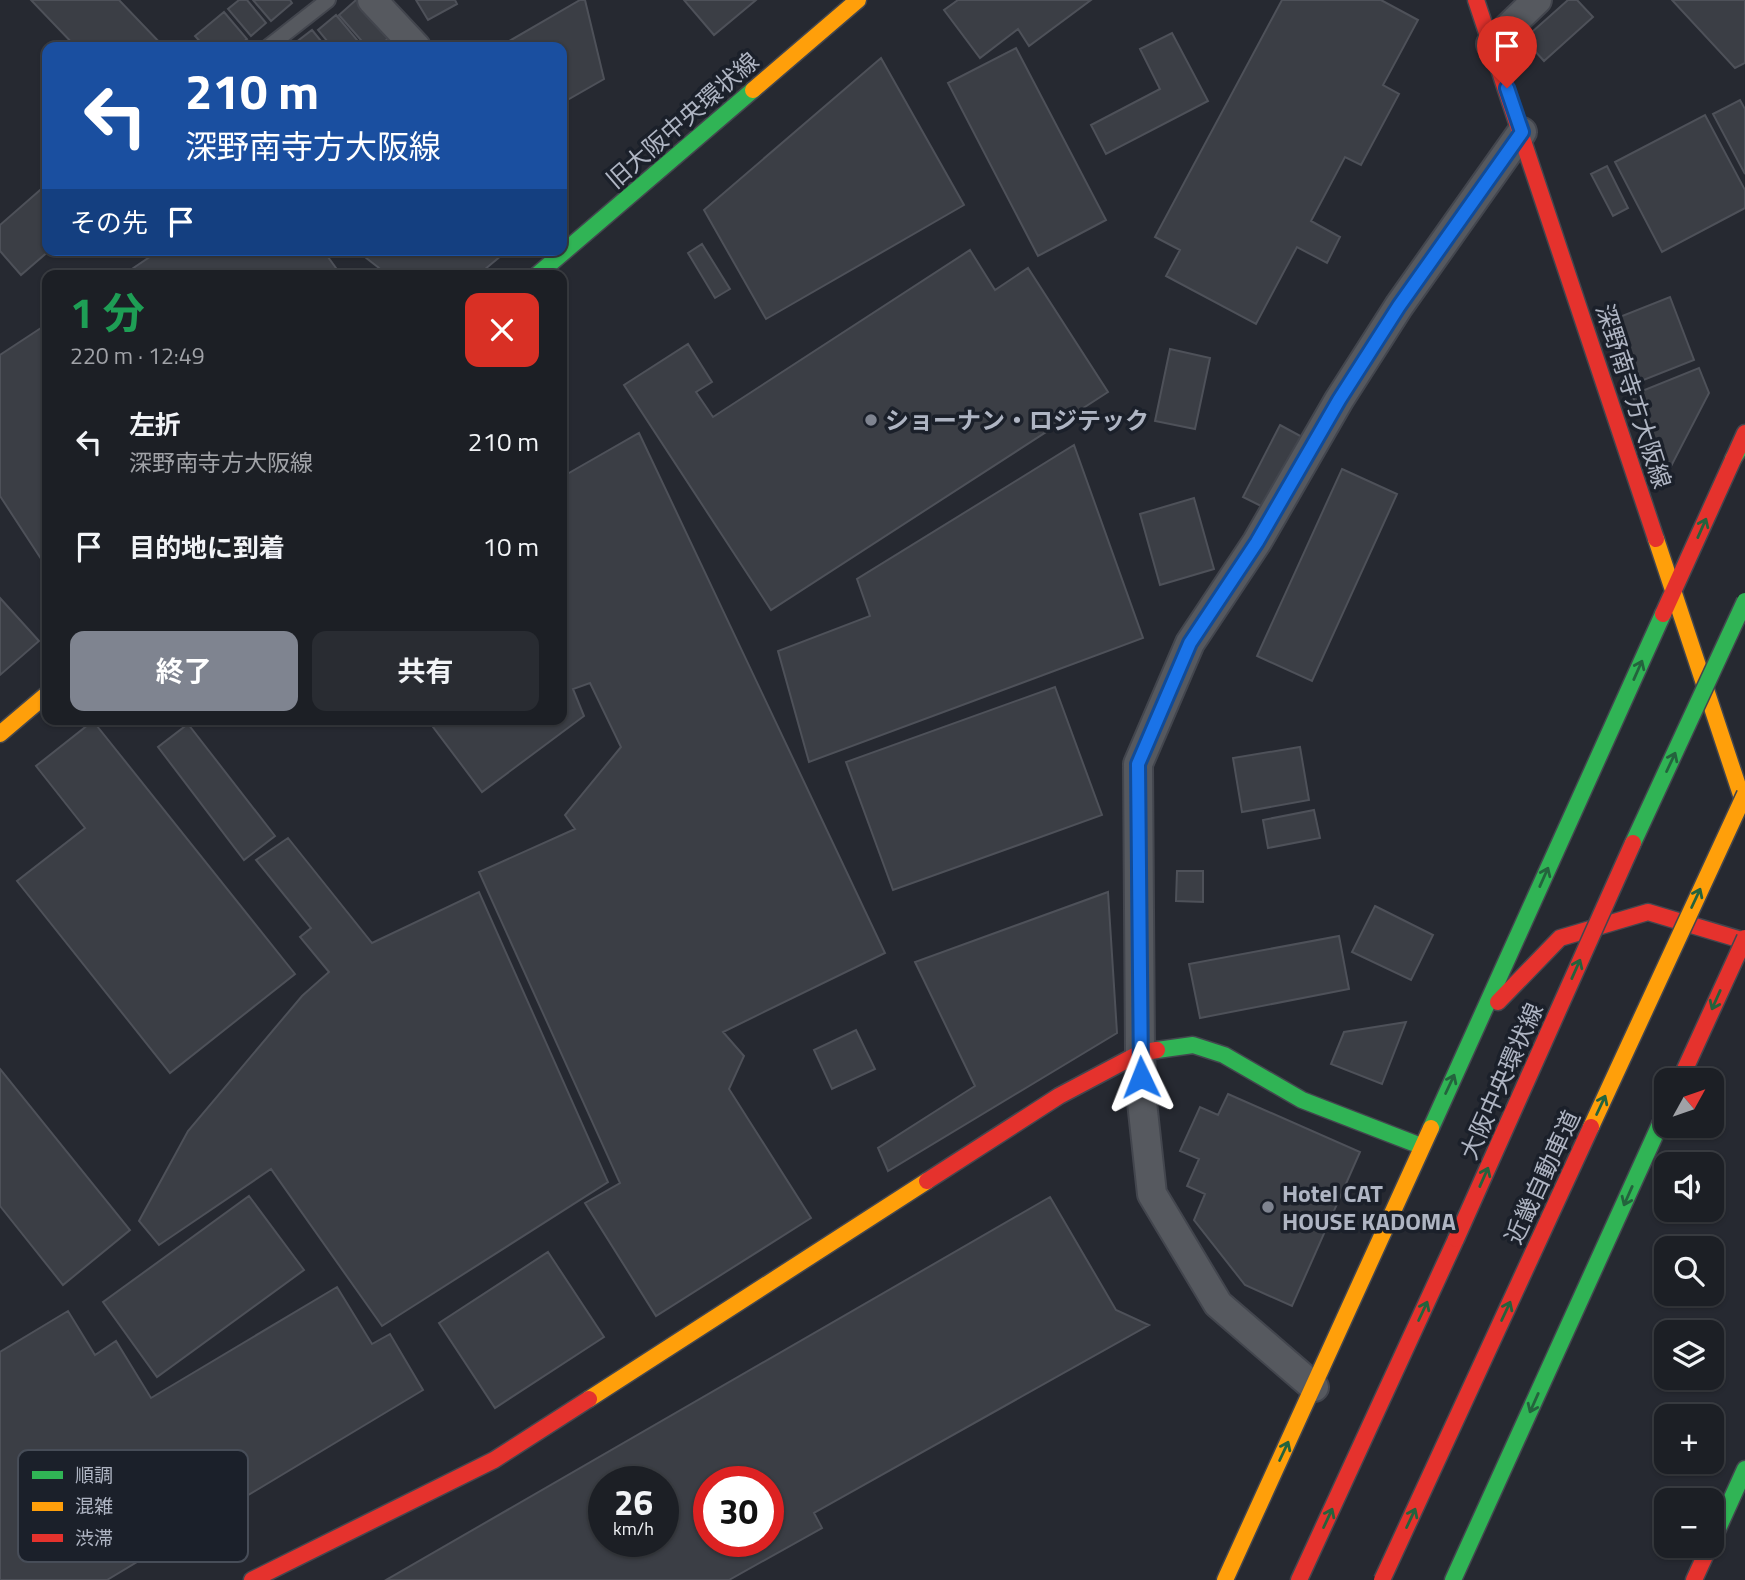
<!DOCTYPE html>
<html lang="ja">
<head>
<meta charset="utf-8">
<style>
  body { margin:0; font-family:"Titillium Web","Noto Sans JP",sans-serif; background:#292c32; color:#f1f3f6; height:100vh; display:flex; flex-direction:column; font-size:26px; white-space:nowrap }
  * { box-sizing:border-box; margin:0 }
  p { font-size:23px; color:#a0a2a7 }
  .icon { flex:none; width:38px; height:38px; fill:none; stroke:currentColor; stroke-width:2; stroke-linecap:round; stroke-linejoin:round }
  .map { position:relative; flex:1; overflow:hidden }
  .panel { position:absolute; left:42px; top:270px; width:525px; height:455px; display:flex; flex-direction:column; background:#1c1f25; border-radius:14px; box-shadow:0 2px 5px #0004,0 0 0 2px #3a3d42 }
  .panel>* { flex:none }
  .hud { position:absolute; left:42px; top:42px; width:525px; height:214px; border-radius:14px; box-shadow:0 2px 5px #0004,0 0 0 2px #3a3d42; background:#1a4fa0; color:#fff; overflow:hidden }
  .needle { width:46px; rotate:50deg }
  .tools { position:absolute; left:1654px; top:1068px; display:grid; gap:14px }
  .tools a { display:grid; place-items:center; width:70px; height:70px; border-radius:14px; background:#1c1f25; box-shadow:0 2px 5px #0004,0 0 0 2px #3a3d42; font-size:35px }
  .speed { position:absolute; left:588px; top:1466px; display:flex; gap:14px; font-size:35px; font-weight:700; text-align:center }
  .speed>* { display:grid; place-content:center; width:91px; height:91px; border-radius:50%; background:#1c1f25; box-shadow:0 2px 5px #0004,0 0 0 2px #3a3d42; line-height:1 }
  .speed small { font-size:18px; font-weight:400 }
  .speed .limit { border:10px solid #d22; background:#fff; color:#111 }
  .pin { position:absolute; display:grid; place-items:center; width:60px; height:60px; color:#fff; margin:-72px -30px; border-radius:50% 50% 50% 0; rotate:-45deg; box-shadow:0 0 7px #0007 }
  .pin .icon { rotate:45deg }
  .me { position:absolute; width:77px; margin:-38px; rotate:358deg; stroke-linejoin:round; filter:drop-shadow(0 0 5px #0008) }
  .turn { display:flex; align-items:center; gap:24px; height:147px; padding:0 28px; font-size:32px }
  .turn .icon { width:91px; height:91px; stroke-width:2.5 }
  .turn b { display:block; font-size:49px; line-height:60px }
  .then { display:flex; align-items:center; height:66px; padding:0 28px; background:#0003; gap:14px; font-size:26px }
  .round { display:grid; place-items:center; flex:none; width:74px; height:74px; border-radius:14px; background:#292c32 }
  .overview { display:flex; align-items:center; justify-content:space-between; height:119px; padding:0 28px }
  h1 { font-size:42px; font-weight:700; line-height:52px; color:#1e9e55 }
  .primary-button { display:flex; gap:14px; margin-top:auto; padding:14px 28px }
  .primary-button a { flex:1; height:80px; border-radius:14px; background:#7f8490; color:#fff; font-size:28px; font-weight:700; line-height:80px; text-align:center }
  .primary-button a+a { background:#292c32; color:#f1f3f6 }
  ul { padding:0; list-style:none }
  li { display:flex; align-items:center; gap:21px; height:105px; padding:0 28px }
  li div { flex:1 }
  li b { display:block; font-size:26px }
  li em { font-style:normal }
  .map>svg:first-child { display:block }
  .building { fill:#3b3e45; stroke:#4e5159; stroke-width:2; fill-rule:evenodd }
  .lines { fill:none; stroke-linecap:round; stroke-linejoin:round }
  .lane-casing { stroke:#43464e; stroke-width:18 }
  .street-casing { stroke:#43464e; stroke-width:32 }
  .fast-casing { stroke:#43464e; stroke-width:19 }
  .slow-casing { stroke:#43464e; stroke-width:19 }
  .jam-casing { stroke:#43464e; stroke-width:19 }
  .lane { stroke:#56595f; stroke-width:14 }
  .street { stroke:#56595f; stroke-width:28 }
  .fast { stroke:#30b455; stroke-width:16 }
  .slow { stroke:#ff9f0a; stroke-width:16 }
  .jam { stroke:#e5322d; stroke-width:16 }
  .fast-bridge-casing { stroke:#43464e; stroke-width:19; stroke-linecap:butt }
  .slow-bridge-casing { stroke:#43464e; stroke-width:19; stroke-linecap:butt }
  .jam-bridge-casing { stroke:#43464e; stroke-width:19; stroke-linecap:butt }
  .fast-bridge { stroke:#30b455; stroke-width:16 }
  .slow-bridge { stroke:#ff9f0a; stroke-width:16 }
  .jam-bridge { stroke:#e5322d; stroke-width:16 }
  .oneway { stroke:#24633d }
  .route-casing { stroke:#114b97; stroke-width:18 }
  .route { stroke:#1a73e8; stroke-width:12 }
  .poi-dot { fill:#7f8490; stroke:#1b202a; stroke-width:2.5 }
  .labels { text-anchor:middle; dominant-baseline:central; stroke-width:7; stroke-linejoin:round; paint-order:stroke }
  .street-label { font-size:24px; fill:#afb5c3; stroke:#1b202a }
  .poi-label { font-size:24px; font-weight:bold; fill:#afb5c3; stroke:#1b202a; text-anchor:start }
  .key { fill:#1b202a; stroke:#474d58; stroke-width:2 }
  .key-label { font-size:19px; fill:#afb5c3 }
</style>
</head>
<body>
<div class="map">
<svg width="1745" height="1580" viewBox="0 0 1745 1580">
  <rect width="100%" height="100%" fill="#262931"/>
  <!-- building -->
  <path class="building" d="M 31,0 L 119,0 L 164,47 L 76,47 Z
    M 239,0 L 247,0 L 266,23 L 251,36 L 228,9 Z
    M 253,0 L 290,0 L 292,3 L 271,21 Z
    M 356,0 L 359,0 L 390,37 L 378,47 L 367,47 L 339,15 Z
    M 416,0 L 455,0 L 457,4 L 428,20 Z
    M 580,0 L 585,0 L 604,79 L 562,103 L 562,47 L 499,47 Z
    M 684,0 L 756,0 L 714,35 Z
    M 958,0 L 1091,0 L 1029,46 L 1018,29 L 980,58 L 944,10 Z
    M 1282,0 L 1381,0 L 1418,20 L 1383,85 L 1399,94 L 1361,165 L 1345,157 L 1311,221 L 1340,237 L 1327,263 L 1297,247 L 1256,324 L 1166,276 L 1180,250 L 1155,237 Z
    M 1568,0 L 1577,0 L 1593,17 L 1544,61 L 1524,39 Z
    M 1672,0 L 1745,0 L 1745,63 L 1735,68 Z
    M 224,12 L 247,39 L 237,47 L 205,47 L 195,36 Z
    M 336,15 L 363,47 L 332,47 L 318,30 Z
    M 312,30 L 326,47 L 298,47 L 295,43 Z
    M 1172,33 L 1208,101 L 1106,154 L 1091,125 L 1160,89 L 1140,49 Z
    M 1016,48 L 1106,220 L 1038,256 L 948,83 Z
    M 881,58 L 964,205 L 766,319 L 704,210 Z
    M 1740,100 L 1745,109 L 1745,174 L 1713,114 Z
    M 1705,115 L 1745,190 L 1745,208 L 1662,252 L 1615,162 Z
    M 1607,166 L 1628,208 L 1613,216 L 1591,174 Z
    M 47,184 L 47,250 L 50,250 L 21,275 L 0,251 L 0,225 Z
    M 702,244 L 730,289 L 715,298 L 688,253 Z
    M 160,250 L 323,250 L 341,275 L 123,275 Z
    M 356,250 L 508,250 L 478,275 L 388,275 Z
    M 970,250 L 995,290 L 1028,268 L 1108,392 L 771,610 L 624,385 L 688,344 L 712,382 L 696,392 L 713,417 Z
    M 1670,297 L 1694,360 L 1641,381 L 1617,318 Z
    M 47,324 L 47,568 L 0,496 L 0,355 Z
    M 1170,349 L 1210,358 L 1195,429 L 1155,421 Z
    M 1699,368 L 1709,393 L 1666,476 L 1632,395 Z
    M 1280,425 L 1304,438 L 1267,509 L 1243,497 Z
    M 639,433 L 885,953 L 723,1032 L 744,1056 L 729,1089 L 811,1218 L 656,1316 L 585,1203 L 620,1183 L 479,872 L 575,829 L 565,815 L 621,747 L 590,683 L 573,689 L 584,716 L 482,792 L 427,719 L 562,719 L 562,477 Z
    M 1074,445 L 1143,638 L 809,762 L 778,651 L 870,616 L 857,579 Z
    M 1342,469 L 1397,494 L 1312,681 L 1257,656 Z
    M 1194,498 L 1214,569 L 1160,585 L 1140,514 Z
    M 0,598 L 39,641 L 0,675 Z
    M 1055,687 L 1102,815 L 893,890 L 846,762 Z
    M 93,721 L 295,974 L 170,1073 L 17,881 L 85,828 L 36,766 Z
    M 188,724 L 275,836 L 244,860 L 158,747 Z
    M 1300,747 L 1309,800 L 1242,812 L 1233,758 Z
    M 1314,810 L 1320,838 L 1268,848 L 1263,820 Z
    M 288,838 L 372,943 L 479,892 L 608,1182 L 382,1326 L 271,1169 L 159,1245 L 139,1221 L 188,1131 L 302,996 L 329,972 L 300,937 L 311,928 L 256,860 Z
    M 1177,871 L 1203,871 L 1203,902 L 1176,901 Z
    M 1108,892 L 1117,1033 L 888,1171 L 878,1148 L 975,1086 L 915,962 Z
    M 1375,906 L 1433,935 L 1411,980 L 1352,952 Z
    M 1339,936 L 1349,989 L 1200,1018 L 1189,964 Z
    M 1406,1022 L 1382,1084 L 1331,1064 L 1344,1032 Z
    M 856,1030 L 875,1069 L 832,1089 L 814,1050 Z
    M 0,1069 L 130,1230 L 63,1285 L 0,1206 Z
    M 1228,1094 L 1360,1152 L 1292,1306 L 1245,1285 L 1194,1220 L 1205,1194 L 1187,1186 L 1199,1159 L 1180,1151 L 1200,1107 L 1218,1115 Z
    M 249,1196 L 304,1270 L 157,1377 L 103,1302 Z
    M 1050,1197 L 1116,1310 L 1149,1325 L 814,1513 L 822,1528 L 729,1580 L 386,1580 ZM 604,1482 L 663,1482 L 663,1542 L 604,1542 ZM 709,1482 L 768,1482 L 768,1542 L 709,1542 Z
    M 548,1252 L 604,1337 L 495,1408 L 439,1323 Z
    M 337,1287 L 372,1344 L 390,1334 L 423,1390 L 107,1580 L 0,1580 L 0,1352 L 68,1311 L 95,1355 L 116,1341 L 151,1398 Z"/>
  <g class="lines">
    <!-- lane casing -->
    <g class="lane-casing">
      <path id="lane" d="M 268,47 L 328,0"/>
    </g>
    <!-- street casing -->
    <g class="street-casing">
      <path id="street" d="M 372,0 L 416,47
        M 1491,44 L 1537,0
        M 1314,1387 L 1218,1304 L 1152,1194 L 1142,1102 L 1140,1053 L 1138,764 L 1190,643 L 1257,542 L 1339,400 L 1399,306 L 1522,132"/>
    </g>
    <!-- fast casing -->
    <g class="fast-casing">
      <path id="fast" d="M 537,275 L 753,90
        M 1733,459 L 1745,441
        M 1157,1050 L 1193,1045 L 1224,1055 L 1302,1100 L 1421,1146
        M 1431,1128 L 1663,614
        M 1712,1542 L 1745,1469
        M 1453,1580 L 1666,1111"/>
    </g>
    <!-- slow casing -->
    <g class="slow-casing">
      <path id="slow" d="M 753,90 L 858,0
        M 1656,539 L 1745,807
        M 0,734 L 47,694
        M 589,1399 L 927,1181
        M 1225,1580 L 1431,1128"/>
    </g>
    <!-- jam casing -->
    <g class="jam-casing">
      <path id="jam" d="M 1476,0 L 1656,539
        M 1663,614 L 1745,433
        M 1498,1002 L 1560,938 L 1648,912 L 1745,941
        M 927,1181 L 1059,1096 L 1140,1053 L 1157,1050
        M 252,1580 L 494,1460 L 589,1399
        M 1299,1580 L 1456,1239
        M 1694,1580 L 1710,1545"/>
    </g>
    <!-- lane -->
    <use href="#lane" class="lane"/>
    <!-- street -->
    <use href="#street" class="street"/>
    <!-- fast -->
    <use href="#fast" class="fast"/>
    <!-- slow -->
    <use href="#slow" class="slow"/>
    <!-- jam -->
    <use href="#jam" class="jam"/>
    <!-- fast-bridge casing -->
    <g class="fast-bridge-casing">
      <path id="fast-bridge" d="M 1633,843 L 1745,601"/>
    </g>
    <!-- slow-bridge casing -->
    <g class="slow-bridge-casing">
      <path id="slow-bridge" d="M 1591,1127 L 1745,794"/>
    </g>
    <!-- jam-bridge casing -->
    <g class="jam-bridge-casing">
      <path id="jam-bridge" d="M 1680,1080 L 1745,938
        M 1456,1239 L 1633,843
        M 1382,1580 L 1591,1127"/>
    </g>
    <!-- fast-bridge -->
    <use href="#fast-bridge" class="fast-bridge"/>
    <!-- slow-bridge -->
    <use href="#slow-bridge" class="slow-bridge"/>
    <!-- jam-bridge -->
    <use href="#jam-bridge" class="jam-bridge"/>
  </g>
  <!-- one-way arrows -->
  <defs><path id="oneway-shaft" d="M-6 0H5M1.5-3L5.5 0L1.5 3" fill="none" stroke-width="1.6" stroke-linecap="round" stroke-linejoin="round" transform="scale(1.75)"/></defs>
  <g class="oneway">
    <use href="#oneway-shaft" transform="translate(1702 528) rotate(-66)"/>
    <use href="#oneway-shaft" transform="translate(1638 670) rotate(-66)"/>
    <use href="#oneway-shaft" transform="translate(1671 762) rotate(-65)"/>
    <use href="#oneway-shaft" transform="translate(1544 877) rotate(-66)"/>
    <use href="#oneway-shaft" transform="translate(1696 898) rotate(-65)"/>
    <use href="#oneway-shaft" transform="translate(1576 969) rotate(-66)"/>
    <use href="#oneway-shaft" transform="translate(1716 1000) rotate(114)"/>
    <use href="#oneway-shaft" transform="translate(1450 1084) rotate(-65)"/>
    <use href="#oneway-shaft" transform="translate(1601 1105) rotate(-65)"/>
    <use href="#oneway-shaft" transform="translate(1484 1177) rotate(-66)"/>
    <use href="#oneway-shaft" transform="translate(1628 1196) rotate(114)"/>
    <use href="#oneway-shaft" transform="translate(1423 1311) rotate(-65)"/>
    <use href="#oneway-shaft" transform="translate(1506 1311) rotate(-65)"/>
    <use href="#oneway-shaft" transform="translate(1534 1403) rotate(114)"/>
    <use href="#oneway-shaft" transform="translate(1284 1451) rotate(-65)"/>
    <use href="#oneway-shaft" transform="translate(1328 1518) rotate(-65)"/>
    <use href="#oneway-shaft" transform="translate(1411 1518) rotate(-65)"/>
  </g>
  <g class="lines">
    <!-- route casing -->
    <g class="route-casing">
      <path id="route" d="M 1141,1077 L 1138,764 L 1190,643 L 1257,542 L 1339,400 L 1399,306 L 1522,132 L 1507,88"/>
    </g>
    <!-- route -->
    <use href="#route" class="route"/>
  </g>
  <!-- markers -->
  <g class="poi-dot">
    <circle cx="871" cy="420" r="7"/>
    <circle cx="1268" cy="1207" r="7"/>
  </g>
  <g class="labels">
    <!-- street labels -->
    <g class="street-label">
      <text transform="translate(682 120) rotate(-41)">旧大阪中央環状線</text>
      <text transform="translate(1634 396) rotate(72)">深野南寺方大阪線</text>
      <text transform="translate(1501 1081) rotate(-66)">大阪中央環状線</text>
      <text transform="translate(1542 1177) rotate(-65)">近畿自動車道</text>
    </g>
    <!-- poi labels -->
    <g class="poi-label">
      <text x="885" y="420">ショーナン・ロジテック</text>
      <text x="1282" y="1193">Hotel CAT<tspan x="1282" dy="28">HOUSE KADOMA</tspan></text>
    </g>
  </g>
  <!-- legend -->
  <rect x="18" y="1450" width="230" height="112" rx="10" class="key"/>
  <rect x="32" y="1471" width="31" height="8" fill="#30b455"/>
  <rect x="32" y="1502" width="31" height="9" fill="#ff9f0a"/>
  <rect x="32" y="1534" width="31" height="8" fill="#e5322d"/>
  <g class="key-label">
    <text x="75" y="1482">順調</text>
    <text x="75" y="1513">混雑</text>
    <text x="75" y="1545">渋滞</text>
  </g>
</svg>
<div class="tools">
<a><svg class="needle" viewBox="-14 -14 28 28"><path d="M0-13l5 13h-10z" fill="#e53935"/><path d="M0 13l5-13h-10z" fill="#a0a2a7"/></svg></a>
<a><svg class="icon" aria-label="sound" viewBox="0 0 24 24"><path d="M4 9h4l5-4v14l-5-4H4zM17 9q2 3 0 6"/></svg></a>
<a><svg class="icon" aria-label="search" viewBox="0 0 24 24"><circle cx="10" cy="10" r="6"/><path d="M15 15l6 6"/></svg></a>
<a><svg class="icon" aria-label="layers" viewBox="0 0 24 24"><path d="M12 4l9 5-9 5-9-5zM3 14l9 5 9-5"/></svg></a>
<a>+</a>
<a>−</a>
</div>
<div class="speed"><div>26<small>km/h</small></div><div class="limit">30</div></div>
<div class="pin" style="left:1507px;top:88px;background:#d93025"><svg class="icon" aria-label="arrive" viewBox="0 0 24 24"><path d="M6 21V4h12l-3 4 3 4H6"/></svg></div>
<svg class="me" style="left:1141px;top:1077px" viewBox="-20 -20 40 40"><path d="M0-17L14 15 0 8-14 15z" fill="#1a73e8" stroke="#fff" stroke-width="4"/></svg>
<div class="hud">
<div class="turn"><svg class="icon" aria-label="left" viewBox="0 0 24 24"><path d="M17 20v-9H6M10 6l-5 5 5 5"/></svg><div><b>210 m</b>深野南寺方大阪線</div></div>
<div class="then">その先<svg class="icon" aria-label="arrive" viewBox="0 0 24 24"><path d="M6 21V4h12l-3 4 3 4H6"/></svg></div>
</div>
<section class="panel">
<div class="overview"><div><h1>1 分</h1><p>220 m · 12:49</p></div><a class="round" style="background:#d93025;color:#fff"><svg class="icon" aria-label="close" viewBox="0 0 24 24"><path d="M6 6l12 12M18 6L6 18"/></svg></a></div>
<ul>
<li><svg class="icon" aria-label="left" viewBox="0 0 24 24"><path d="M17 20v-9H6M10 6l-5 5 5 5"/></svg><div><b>左折</b><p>深野南寺方大阪線</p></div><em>210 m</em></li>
<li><svg class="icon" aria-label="arrive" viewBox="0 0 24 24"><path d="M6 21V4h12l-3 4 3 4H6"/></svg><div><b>目的地に到着</b></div><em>10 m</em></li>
</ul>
<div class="primary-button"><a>終了</a><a>共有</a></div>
</section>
</div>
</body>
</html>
